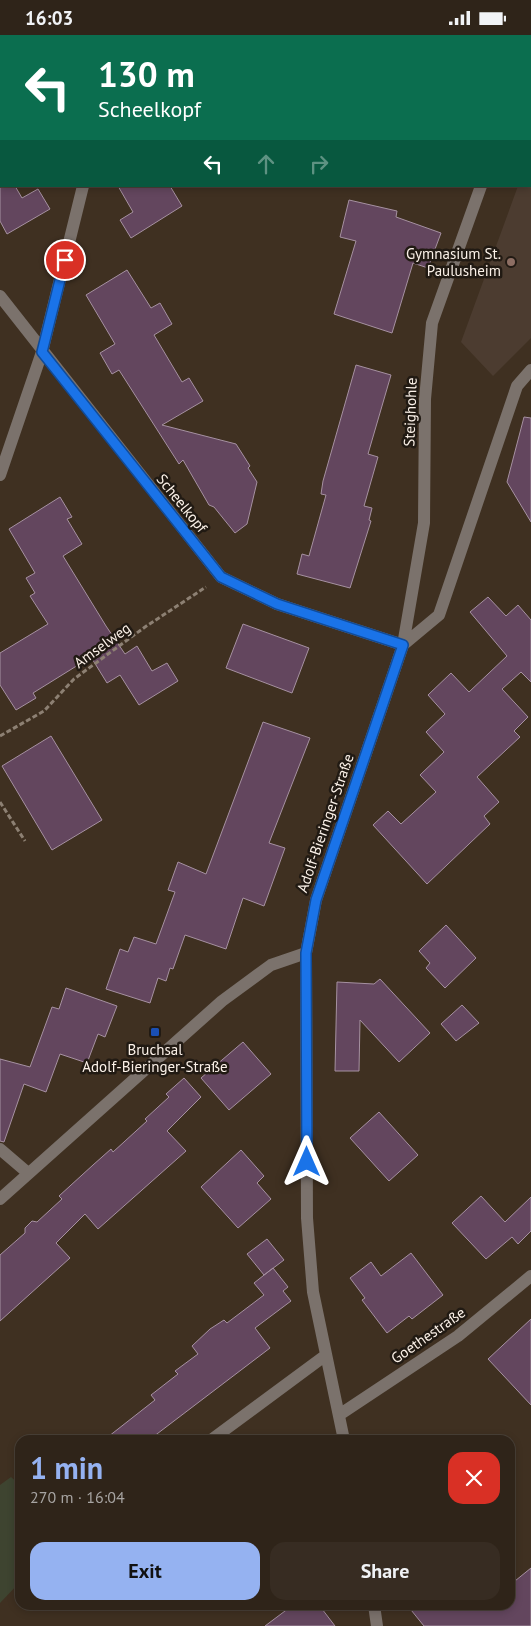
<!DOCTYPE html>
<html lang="en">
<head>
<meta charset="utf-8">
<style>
  body { margin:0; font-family:"PT Sans",sans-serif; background:#372c22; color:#f1f3f6; height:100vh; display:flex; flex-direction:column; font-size:19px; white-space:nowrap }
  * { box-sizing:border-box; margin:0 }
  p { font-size:16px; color:#a7a4a2 }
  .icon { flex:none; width:28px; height:28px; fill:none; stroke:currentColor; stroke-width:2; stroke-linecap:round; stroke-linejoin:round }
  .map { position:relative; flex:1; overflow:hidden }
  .side { position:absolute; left:15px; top:1400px; width:500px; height:175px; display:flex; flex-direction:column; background:#2f2419; border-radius:15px; box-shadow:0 2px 8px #0003,0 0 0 1px #4a4138 }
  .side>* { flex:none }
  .hud { position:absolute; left:0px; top:0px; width:531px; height:152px; box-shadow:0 2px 8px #0003,0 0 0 1px #4a4138; background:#0b6e4f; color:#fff; overflow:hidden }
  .pin { position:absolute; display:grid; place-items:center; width:42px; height:42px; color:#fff; margin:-21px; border:2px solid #fff; border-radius:50%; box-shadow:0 1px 5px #0007 }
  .me { position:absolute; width:55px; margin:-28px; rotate:0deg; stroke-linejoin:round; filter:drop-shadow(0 0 4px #0008) }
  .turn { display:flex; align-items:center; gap:18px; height:105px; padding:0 15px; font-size:22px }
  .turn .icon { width:65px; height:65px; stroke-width:2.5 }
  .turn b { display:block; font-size:35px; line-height:42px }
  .lanes { display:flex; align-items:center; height:48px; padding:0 15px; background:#0003; justify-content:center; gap:25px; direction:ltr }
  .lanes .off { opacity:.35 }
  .round { display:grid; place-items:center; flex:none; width:52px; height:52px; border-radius:15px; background:#372c22 }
  .head { display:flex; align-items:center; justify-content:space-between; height:85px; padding:0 15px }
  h1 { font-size:30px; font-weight:700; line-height:38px; color:#95b2f1 }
  .primary-button { display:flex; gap:10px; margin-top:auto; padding:10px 15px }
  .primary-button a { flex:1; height:58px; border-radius:15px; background:#95b2f1; color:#111; font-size:20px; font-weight:700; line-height:58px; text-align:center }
  .primary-button a+a { background:#372c22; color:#f1f3f6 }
  .status { display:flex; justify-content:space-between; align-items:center; height:35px; padding:0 25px; background:#2f2419; direction:ltr }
  .status svg { height:14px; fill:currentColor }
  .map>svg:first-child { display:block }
  .education { fill:#4c3c30 }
  .green { fill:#3e4430 }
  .building { fill:#63465e; stroke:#a691a1 }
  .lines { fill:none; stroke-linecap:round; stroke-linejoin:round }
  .path { stroke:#8d8073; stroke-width:3; stroke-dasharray:5 2.5; stroke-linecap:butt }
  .minor { stroke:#7b726c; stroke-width:12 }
  .route-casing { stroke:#114b97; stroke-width:12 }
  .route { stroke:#1a73e8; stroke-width:9 }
  .education-dot { fill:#8d6e63; stroke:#211a13; stroke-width:2 }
  .transit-dot { fill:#1a4fb4; stroke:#211a13; stroke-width:2 }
  .labels { text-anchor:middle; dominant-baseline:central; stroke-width:5; stroke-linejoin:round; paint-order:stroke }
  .poi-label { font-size:15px; fill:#fcf2e9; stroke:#211a13; text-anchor:end }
  .street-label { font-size:15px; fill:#fcf2e9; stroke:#211a13 }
</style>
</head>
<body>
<div class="status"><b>16:03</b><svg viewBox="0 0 49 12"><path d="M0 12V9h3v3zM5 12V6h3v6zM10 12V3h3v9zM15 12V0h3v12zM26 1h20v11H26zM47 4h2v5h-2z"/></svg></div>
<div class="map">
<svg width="531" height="1591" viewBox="0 0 531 1591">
  <rect width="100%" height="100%" fill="#3f3021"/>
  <!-- education -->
  <path class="education" d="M 531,117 L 531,303 L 493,341 L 461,307 L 518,151 L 530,151 Z"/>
  <!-- green -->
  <path class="green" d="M 11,1442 L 20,1450 L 20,1547 L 0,1568 L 0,1450 Z"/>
  <!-- building -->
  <path class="building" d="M 0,126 L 1,151 L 15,151 L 22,163 L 38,154 L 50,174 L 7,199 L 0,186 Z
    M 118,151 L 170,151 L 182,171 L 131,203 L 120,185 L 133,177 Z
    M 349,165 L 397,176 L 396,182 L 441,198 L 428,233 L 413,228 L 392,298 L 334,279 L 356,206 L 340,202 Z
    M 127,235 L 151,273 L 160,268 L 172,289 L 154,300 L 182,347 L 189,343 L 203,366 L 162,390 L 236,409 L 250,431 L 248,433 L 257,447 L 247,489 L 235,498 L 214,472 L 209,470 L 183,425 L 179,429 L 119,335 L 112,339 L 100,318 L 115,309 L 86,260 Z
    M 356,330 L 391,340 L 368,419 L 378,422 L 364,471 L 372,473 L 369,485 L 371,486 L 350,553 L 297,539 L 302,519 L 309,521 L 326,460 L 321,459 L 323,446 Z
    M 524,382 L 531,383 L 531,487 L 507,447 Z
    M 60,462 L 72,482 L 67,484 L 82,509 L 63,521 L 106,591 L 125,619 L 137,611 L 152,636 L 167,628 L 178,646 L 139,670 L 120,640 L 107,648 L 91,622 L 33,658 L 36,663 L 16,675 L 0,650 L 0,618 L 48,589 L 30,561 L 35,558 L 26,543 L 35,538 L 9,494 Z
    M 488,562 L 506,581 L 518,570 L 531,585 L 531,647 L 521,637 L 502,654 L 528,682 L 514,696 L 520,702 L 477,742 L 499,767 L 484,781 L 490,789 L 427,849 L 373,790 L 388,776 L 401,789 L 436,757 L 420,740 L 444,717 L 426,697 L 445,679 L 428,660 L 451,638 L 469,657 L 507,621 L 470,577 Z
    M 243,589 L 309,613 L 292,658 L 226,633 Z
    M 263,687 L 310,703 L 269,808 L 285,813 L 264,871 L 243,863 L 226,914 L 185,900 L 173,934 L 170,933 L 166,946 L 158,943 L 150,968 L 106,954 L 120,914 L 128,917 L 134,902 L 156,909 L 175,857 L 168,855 L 178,827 L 206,839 Z
    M 51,701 L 102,785 L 52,815 L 2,731 Z
    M 446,890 L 476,923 L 445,953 L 426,933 L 430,928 L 419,916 Z
    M 380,944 L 430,998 L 399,1027 L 360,985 L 359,1036 L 335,1036 L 337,947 L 374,949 Z
    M 66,953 L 117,971 L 105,1002 L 98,999 L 87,1028 L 60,1019 L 46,1057 L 24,1049 L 4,1107 L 0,1106 L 0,1024 L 30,1032 L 52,972 L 59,974 Z
    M 462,970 L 479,988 L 456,1006 L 441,989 Z
    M 243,1007 L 271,1039 L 229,1075 L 201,1043 Z
    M 184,1043 L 201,1062 L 167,1096 L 186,1116 L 98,1194 L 85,1179 L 56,1208 L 70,1223 L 0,1286 L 0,1220 L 25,1198 L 25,1193 L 32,1186 L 37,1187 L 62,1164 L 59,1161 L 93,1130 L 111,1114 L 113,1117 L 147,1086 L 145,1084 L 169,1062 L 166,1059 Z
    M 379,1077 L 418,1120 L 389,1146 L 350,1103 Z
    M 241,1115 L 264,1141 L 257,1148 L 271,1164 L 238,1193 L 201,1152 Z
    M 481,1161 L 505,1187 L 531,1162 L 531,1196 L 518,1209 L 512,1202 L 486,1224 L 452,1188 Z
    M 267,1204 L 284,1225 L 264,1240 L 247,1219 Z
    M 411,1218 L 443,1260 L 412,1284 L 409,1281 L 387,1298 L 362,1265 L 365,1263 L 350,1243 L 371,1227 L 381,1241 Z
    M 273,1233 L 288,1252 L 283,1256 L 291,1266 L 255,1293 L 270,1313 L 149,1405 L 104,1405 L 155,1365 L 151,1360 L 178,1339 L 175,1336 L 198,1319 L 192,1311 L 210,1294 L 224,1285 L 227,1288 L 264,1260 L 254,1248 Z
    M 531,1284 L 531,1370 L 488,1324 Z
    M 531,1533 L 531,1591 L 424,1591 L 407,1570 L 510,1570 L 510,1550 Z
    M 293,1570 L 319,1570 L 335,1591 L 265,1591 Z"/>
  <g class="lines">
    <!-- path -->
    <path class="path" d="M 0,701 L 44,676 L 74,644 L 145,592 L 206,552
      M 0,767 L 25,806"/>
    <!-- minor -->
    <path class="minor" d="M 136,1 L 137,0
      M 530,2 L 530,0
      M 0,261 L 221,542 L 277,569 L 403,610 L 424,488 L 425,364 L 432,288 L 481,151
      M 0,440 L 42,317 L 83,151
      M 0,1114 L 28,1138
      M 0,1164 L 222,966 L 271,930 L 306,918
      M 339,1380 L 458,1301 L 531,1241
      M 211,1405 L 326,1320
      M 344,1405 L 313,1257 L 307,1183 L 306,918 L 316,865 L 403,610 L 439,580 L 517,351 L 531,335
      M 374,1570 L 377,1591"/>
  </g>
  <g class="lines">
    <!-- route casing -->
    <g class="route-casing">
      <path id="route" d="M 65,225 L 42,317 L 221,542 L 277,569 L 403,610 L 316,865 L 306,918 L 307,1127"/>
    </g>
    <!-- route -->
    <use href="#route" class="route"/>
  </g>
  <!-- markers -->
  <circle class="education-dot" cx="511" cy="227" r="5"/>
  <rect class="transit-dot" x="150" y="992" width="10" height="10" rx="2.5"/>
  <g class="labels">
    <!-- poi labels -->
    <g class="poi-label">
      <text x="501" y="218">Gymnasium St.<tspan x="501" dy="17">Paulusheim</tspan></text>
      <text x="155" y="1014" text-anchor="middle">Bruchsal<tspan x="155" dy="17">Adolf-Bieringer-Straße</tspan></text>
    </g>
    <!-- street labels -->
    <g class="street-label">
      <text transform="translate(410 377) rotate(-88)">Steighohle</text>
      <text transform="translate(182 468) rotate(51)">Scheelkopf</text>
      <text transform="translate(102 610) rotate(-36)">Amselweg</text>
      <text transform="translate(325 788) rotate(-71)">Adolf-Bieringer-Straße</text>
      <text transform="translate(428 1300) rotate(-35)">Goethestraße</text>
    </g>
  </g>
</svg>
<div class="pin" style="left:65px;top:225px;background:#d93025"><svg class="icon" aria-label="arrive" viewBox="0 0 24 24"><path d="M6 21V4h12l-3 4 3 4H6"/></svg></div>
<svg class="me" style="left:307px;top:1127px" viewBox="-20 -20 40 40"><path d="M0-17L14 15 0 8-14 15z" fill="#1a73e8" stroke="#fff" stroke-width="4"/></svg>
<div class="hud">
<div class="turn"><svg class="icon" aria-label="left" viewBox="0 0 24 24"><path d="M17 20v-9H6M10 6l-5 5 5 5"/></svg><div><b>130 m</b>Scheelkopf</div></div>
<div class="lanes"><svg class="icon" aria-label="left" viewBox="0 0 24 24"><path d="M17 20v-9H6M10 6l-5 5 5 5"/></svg><svg class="icon off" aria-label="ahead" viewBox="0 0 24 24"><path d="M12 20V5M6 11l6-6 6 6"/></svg><svg class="icon off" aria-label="right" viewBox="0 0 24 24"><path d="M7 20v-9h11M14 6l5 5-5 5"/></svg></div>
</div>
<section class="side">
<div class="head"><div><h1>1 min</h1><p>270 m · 16:04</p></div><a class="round" style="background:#d93025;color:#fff"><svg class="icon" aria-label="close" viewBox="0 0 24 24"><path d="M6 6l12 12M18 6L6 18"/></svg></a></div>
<div class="primary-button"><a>Exit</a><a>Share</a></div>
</section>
</div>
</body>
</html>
